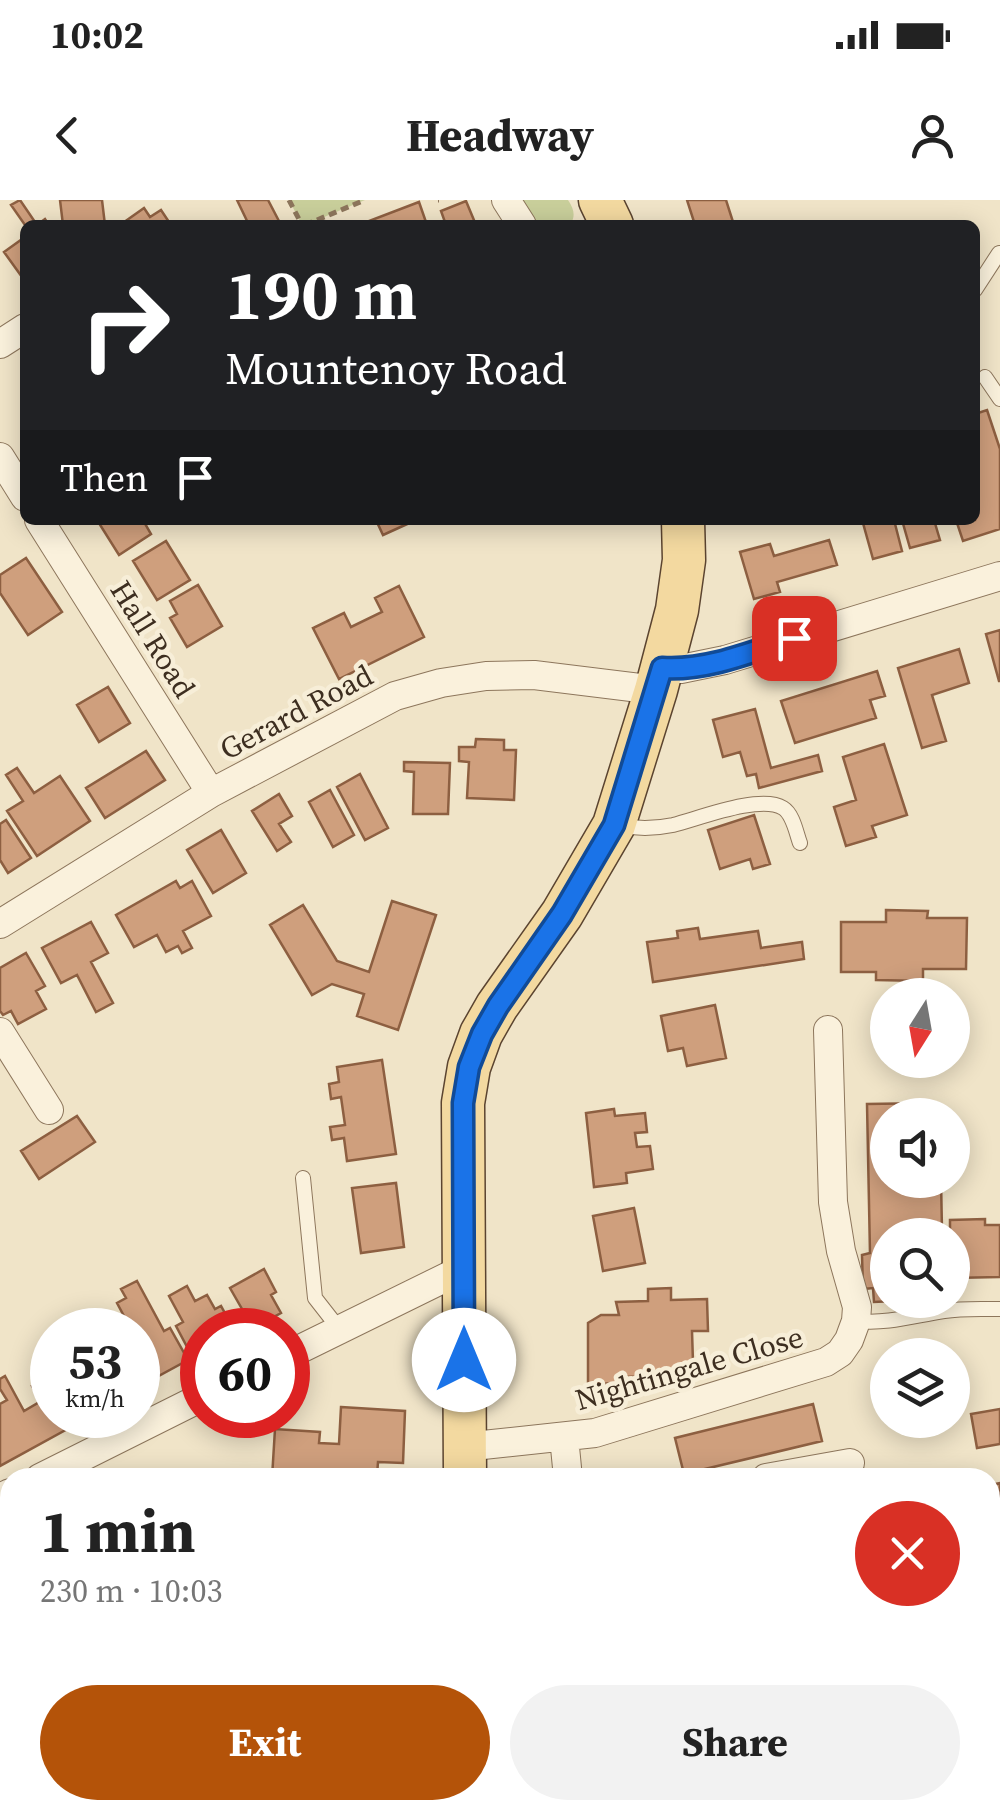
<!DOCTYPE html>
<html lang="en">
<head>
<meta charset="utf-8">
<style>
  body { margin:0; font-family:"Source Serif 4",serif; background:#f2f2f2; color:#222; height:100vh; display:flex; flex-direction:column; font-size:38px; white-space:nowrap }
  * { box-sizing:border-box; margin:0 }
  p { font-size:32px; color:#767676 }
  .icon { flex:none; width:55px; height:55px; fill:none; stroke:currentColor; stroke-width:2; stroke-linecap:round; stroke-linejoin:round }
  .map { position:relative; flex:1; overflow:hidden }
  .panel { position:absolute; left:0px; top:1268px; width:1000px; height:352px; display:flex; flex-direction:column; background:#fff; border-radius:30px 30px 0 0; box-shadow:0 5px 25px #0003 }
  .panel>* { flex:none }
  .top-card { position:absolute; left:20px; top:20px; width:960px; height:305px; border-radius:15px; box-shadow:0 5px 25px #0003; background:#202124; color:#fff; overflow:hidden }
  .needle { width:65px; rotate:191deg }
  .controls { position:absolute; left:870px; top:778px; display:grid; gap:20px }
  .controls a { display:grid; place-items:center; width:100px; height:100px; border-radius:50%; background:#fff; box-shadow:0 5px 25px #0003; font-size:50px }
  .speed { position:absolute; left:30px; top:1108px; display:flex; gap:20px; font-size:50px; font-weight:700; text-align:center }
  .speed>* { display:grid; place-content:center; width:130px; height:130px; border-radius:50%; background:#fff; box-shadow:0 5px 25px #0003; line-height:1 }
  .speed small { font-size:25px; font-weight:400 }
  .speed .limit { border:15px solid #d22; background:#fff; color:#111 }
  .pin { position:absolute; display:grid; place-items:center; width:85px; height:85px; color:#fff; margin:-42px; border-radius:20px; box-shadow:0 5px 15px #0006 }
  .me { position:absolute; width:110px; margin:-55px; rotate:0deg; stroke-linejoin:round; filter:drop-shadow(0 0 8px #0008) }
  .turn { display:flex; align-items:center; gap:35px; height:210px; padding:0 40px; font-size:45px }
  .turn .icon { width:130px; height:130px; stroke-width:2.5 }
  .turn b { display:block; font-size:70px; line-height:85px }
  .then { display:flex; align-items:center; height:95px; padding:0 40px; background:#0003; gap:20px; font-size:38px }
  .round { display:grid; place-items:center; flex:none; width:105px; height:105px; border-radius:52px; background:#f2f2f2 }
  .headline { display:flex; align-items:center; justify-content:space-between; height:170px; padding:0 40px }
  h1 { font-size:60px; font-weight:700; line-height:75px }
  .cta { display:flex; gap:20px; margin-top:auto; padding:20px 40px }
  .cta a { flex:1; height:115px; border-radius:60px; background:#b45309; color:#fff; font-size:40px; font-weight:700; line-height:115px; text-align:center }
  .cta a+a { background:#f2f2f2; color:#222 }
  .status { display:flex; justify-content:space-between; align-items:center; height:70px; padding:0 50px; background:#fff; direction:ltr }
  .status svg { height:28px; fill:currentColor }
  header { display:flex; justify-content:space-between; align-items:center; height:130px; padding:0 40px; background:#fff; font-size:45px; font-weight:700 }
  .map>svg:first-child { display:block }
  .green { fill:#c9cf9b }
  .building { fill:#cf9f7d; stroke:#8d5f41; stroke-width:2.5 }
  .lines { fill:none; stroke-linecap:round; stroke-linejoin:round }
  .service-casing { stroke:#8d765c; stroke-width:16 }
  .minor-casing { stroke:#8d765c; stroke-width:30 }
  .tertiary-casing { stroke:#8d765c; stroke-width:38 }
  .primary-casing { stroke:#5b4430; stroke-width:45 }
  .path { stroke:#8d765c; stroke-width:5; stroke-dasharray:8 5; stroke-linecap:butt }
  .service { stroke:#faf1dc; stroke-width:14 }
  .minor { stroke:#faf1dc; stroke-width:28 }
  .tertiary { stroke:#faf1dc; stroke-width:35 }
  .primary { stroke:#f3d9a0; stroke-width:42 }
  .route-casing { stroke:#114b97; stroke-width:25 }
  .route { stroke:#1a73e8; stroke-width:18 }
  .labels { text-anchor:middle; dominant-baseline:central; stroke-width:9; stroke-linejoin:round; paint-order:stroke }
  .street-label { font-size:30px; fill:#3d2e20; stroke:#f7eed8 }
</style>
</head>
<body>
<div class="status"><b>10:02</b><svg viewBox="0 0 49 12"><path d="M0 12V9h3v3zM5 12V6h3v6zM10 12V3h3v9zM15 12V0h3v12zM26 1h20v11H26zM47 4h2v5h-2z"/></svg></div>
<header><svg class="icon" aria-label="back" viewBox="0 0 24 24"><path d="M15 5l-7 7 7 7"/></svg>Headway<svg class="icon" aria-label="person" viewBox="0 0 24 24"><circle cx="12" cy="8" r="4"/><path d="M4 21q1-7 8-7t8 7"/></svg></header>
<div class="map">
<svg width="1000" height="1619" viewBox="0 0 1000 1619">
  <rect width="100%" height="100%" fill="#f0e4c8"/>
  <!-- green -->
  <path class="green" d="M 289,0 L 365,0 L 305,25 L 302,25 Z
    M 516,0 L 568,0 C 574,9 576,16 570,25 L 533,25 Z"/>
  <!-- building -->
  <path class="building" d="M 20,0 L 37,25 L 45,19 L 49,25 L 25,25 L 11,5 Z
    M 60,0 L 102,0 L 105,25 L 63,25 Z
    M 237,0 L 268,0 L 281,25 L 249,25 Z
    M 687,0 L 726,0 L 734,25 L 695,25 Z
    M 466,1 L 476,25 L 446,25 L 441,11 Z
    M 419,2 L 427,25 L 370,25 L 369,21 Z
    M 144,8 L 150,17 L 161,10 L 171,25 L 120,25 Z
    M 25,37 L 25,75 L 22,77 L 4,52 Z
    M 987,210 L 1000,249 L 1000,329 L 963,341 L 956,320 L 975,320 L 975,282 L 978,281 L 975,272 L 975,214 Z
    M 97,320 L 147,320 L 144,322 L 151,334 L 119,355 Z
    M 376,320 L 416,320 L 383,335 Z
    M 873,320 L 894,320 L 902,351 L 873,359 L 863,323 Z
    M 902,320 L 934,320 L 940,340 L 910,348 Z
    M 829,340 L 837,365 L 777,382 L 780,392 L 754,399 L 740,352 L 770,344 L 774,356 Z
    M 166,341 L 190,380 L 157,400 L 133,361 Z
    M 26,358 L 62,412 L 28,435 L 0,393 L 0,375 Z
    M 198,385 L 222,426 L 187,447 L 170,418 L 177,414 L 170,401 Z
    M 399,386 L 424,437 L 339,479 L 313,428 L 344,413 L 351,427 L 382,412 L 375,398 Z
    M 1000,430 L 1000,481 L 999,481 L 986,434 Z
    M 959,449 L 969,483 L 932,495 L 946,541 L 922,548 L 898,468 Z
    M 877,471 L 885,496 L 870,500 L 876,518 L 795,543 L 781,501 Z
    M 108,487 L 130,523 L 99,542 L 77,505 Z
    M 755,509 L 771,568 L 818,555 L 822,571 L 759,588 L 756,574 L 747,576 L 740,552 L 723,557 L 713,520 Z
    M 476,539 L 504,540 L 504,550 L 516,550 L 514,600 L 467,598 L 469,562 L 459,561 L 459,547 L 475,547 Z
    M 884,544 L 907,615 L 872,626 L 876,637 L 846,646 L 834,607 L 856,600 L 843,557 Z
    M 146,551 L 165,580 L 105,618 L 86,588 Z
    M 404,562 L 450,563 L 448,614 L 413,614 L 414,572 L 404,571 Z
    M 17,568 L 34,593 L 60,576 L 90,621 L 37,656 L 7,611 L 23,601 L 6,575 Z
    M 360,574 L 388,628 L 365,640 L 337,587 Z
    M 330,590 L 354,635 L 333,647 L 309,602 Z
    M 279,594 L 292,616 L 279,624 L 291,642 L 277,651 L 252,611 Z
    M 754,615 L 770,664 L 753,669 L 750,659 L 720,669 L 708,630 Z
    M 6,620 L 31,658 L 8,673 L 0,660 L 0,624 Z
    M 221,630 L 246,673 L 213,693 L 187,650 Z
    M 176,681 L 180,688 L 192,681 L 211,716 L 183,731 L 192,748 L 182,753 L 178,746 L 166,752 L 157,735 L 134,747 L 116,715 Z
    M 392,701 L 436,715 L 398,830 L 357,816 L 364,794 L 332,784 L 312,795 L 270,725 L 303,705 L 337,761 L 369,772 Z
    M 886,710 L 928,711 L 927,718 L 967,718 L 966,769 L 923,769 L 923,781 L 876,780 L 876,772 L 841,772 L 841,722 L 886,722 Z
    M 91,722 L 108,753 L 91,762 L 113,803 L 96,812 L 77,775 L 61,783 L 42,748 Z
    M 698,728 L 700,739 L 758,731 L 761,748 L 802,742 L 804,759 L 653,782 L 647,742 L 678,738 L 677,731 Z
    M 26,753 L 45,786 L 36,791 L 46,809 L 18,824 L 11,811 L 3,815 L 0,811 L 0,768 Z
    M 715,805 L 726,858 L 687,866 L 683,848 L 668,851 L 661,816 Z
    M 382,860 L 396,954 L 347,961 L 344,938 L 332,940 L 330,927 L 345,925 L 341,897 L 331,899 L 329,884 L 339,882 L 337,867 Z
    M 932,903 L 932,915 L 888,915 L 888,980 L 941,980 L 942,1030 L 950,1030 L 950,1020 L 985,1019 L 985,1025 L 1000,1025 L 1000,1077 L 952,1078 L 952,1035 L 888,1035 L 888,1100 L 896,1101 L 874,1102 L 873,1088 L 863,1089 L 862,1055 L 870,1053 L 867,904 Z
    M 614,909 L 615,916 L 645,913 L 647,932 L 635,933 L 637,947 L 650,946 L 653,969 L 626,973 L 627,983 L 594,987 L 586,913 Z
    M 77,916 L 95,942 L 39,979 L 21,951 Z
    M 396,983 L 404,1047 L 361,1053 L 352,988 Z
    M 634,1008 L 645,1063 L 603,1071 L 593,1016 Z
    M 264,1069 L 276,1092 L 271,1095 L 281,1113 L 253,1128 L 230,1088 Z
    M 137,1081 L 164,1131 L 170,1128 L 188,1160 L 142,1185 L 138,1177 L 138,1130 L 120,1130 L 116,1123 L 125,1118 L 117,1103 L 126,1098 L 121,1089 Z
    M 187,1086 L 195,1101 L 207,1095 L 215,1109 L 221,1106 L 234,1130 L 202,1130 L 202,1158 L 195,1162 L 176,1126 L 183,1122 L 169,1096 Z
    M 671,1088 L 671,1100 L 707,1099 L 708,1131 L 692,1131 L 693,1162 L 686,1170 L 665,1176 L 622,1177 L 623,1183 L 588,1184 L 588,1123 L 601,1115 L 619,1115 L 616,1102 L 648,1101 L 648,1089 Z
    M 52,1151 L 52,1179 L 40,1157 Z
    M 5,1176 L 24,1211 L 41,1201 L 32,1186 L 45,1179 L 52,1193 L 52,1215 L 65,1215 L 71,1227 L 0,1266 L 0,1204 L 7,1200 L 0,1189 L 0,1179 Z
    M 813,1204 L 822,1241 L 684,1274 L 675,1238 Z
    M 341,1207 L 405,1211 L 403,1263 L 378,1262 L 377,1276 L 319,1273 L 318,1278 L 272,1278 L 275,1229 L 320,1232 L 319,1243 L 339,1244 Z
    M 1000,1209 L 1000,1244 L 977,1248 L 971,1214 Z
    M 1000,1283 L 1000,1342 L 990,1343 L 990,1285 Z
    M 10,1334 L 10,1376 L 3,1379 L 10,1394 L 1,1399 L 0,1339 Z
    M 38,1610 L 110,1610 L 114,1615 L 107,1619 L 42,1619 Z
    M 288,1610 L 324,1610 L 315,1614 L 317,1619 L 290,1619 Z
    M 385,1610 L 430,1610 L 430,1619 L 385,1619 Z
    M 566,1610 L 690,1610 L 691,1619 L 567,1619 Z
    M 924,1610 L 990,1610 L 990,1619 L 926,1619 Z"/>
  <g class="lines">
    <!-- service casing -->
    <g class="service-casing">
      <path id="service" d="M 975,90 L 999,53
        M 985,177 L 1000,199
        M 617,625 C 636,629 654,629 673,625 C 698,619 760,594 783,608 C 793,614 796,632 800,643
        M 303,978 L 315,1098 L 340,1130
        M 856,1121 C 889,1124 912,1116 944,1111 C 962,1108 981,1109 1000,1109
        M 880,1610 L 882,1619"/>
    </g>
    <!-- minor casing -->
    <g class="minor-casing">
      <path id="minor" d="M 506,0 L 522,25
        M 0,144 L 25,128
        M 0,257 L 25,297
        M 39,320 L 211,593
        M 662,468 L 681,469 L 725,460 L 1000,376
        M 0,724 L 211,593 L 395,496 L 441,483 L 486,476 L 534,475 L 656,490
        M 0,832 L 49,910
        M 288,1155 L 463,1069
        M 564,1237 L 568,1278
        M 464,1247 L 595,1233 L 826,1162 L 840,1153 L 849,1140 L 856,1121 L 857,1107 L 841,1051 L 833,1002 L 828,830
        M 40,1278 L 202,1197
        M 766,1278 L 850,1263
        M 0,1298 L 10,1293"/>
    </g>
    <!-- tertiary casing -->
    <g class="tertiary-casing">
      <path id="tertiary" d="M 475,1610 L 475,1619"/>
    </g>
    <!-- primary casing -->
    <g class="primary-casing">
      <path id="primary" d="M 600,0 L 612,25
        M 465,1278 L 463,903 L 469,867 L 481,834 L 497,806 L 562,714 L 614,625 L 656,490 L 677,410 L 684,360 L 683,320
        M 990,1358 L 1000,1356
        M 990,1390 L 1000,1387
        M 187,1619 L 204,1610"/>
    </g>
    <!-- path -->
    <path class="path" d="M 289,0 L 302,25
      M 438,0 L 439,0
      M 305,25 L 365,0"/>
    <!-- service -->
    <use href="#service" class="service"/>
    <!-- minor -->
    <use href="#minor" class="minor"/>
    <!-- tertiary -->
    <use href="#tertiary" class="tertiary"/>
    <!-- primary -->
    <use href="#primary" class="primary"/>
  </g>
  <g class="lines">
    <!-- route casing -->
    <g class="route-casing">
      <path id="route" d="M 464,1160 L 463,903 L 469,867 L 482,834 L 498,806 L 562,714 L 614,625 L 662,468 C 707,471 752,452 794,438"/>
    </g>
    <!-- route -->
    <use href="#route" class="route"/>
  </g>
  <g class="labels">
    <!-- street labels -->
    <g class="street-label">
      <text transform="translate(153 439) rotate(58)">Hall Road</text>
      <text transform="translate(296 512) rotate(-28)">Gerard Road</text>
      <text transform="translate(689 1168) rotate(-16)">Nightingale Close</text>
    </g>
  </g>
</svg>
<div class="controls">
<a><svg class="needle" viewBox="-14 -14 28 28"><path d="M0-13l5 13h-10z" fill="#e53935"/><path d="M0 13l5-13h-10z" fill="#767676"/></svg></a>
<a><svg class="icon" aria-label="sound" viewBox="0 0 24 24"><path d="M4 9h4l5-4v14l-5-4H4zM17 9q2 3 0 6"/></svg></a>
<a><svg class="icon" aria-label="search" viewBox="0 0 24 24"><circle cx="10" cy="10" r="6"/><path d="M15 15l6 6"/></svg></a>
<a><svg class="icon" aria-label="layers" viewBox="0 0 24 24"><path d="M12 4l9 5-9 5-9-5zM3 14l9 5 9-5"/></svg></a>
</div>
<div class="speed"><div>53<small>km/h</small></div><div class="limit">60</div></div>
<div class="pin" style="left:794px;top:438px;background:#d93025"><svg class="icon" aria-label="arrive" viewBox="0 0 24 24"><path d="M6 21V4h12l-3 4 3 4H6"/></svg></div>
<svg class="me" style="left:464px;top:1160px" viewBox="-20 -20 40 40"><circle r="19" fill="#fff"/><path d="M0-13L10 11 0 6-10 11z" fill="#1a73e8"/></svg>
<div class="top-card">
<div class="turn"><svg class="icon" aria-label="right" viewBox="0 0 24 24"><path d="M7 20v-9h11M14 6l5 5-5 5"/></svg><div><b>190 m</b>Mountenoy Road</div></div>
<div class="then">Then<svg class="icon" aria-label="arrive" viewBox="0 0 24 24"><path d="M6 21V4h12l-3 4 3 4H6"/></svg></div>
</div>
<section class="panel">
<div class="headline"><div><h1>1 min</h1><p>230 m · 10:03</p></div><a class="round" style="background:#d93025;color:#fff"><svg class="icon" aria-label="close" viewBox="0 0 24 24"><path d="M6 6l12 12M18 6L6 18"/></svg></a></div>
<div class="cta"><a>Exit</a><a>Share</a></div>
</section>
</div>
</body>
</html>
